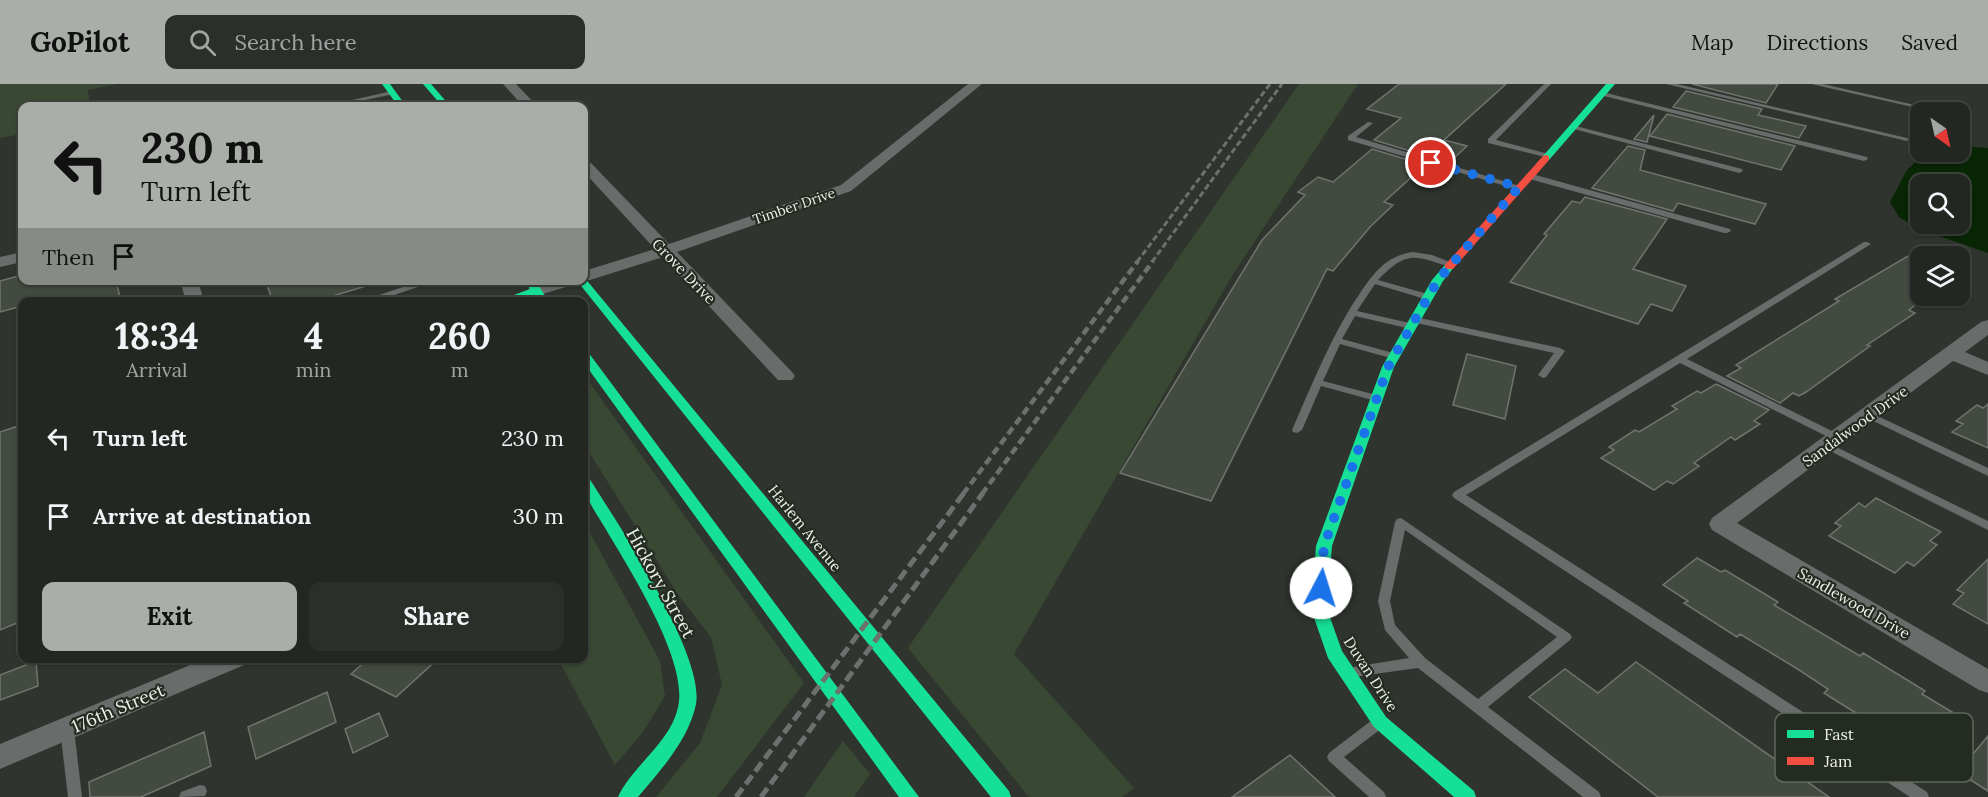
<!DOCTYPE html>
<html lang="en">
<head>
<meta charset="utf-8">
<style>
  body { margin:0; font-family:Lora,serif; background:#2b2f2a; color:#f1f3f6; height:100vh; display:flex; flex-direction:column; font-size:22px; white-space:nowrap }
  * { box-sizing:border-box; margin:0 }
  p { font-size:20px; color:#a3a5a5 }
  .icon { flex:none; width:33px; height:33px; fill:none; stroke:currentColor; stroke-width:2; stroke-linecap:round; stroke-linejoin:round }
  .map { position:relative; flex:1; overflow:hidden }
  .details { position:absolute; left:18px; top:213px; width:570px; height:366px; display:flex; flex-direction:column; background:#232722; border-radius:12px; box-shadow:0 2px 4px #0004,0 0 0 2px #404440 }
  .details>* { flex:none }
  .top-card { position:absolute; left:18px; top:18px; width:570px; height:183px; border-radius:12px; box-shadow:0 2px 4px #0004,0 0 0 2px #404440; background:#a9aea8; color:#111; overflow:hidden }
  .needle { width:39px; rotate:146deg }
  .fabs { position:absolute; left:1910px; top:18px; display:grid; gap:12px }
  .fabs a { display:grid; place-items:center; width:60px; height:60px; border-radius:12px; background:#232722; box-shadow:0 2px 4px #0004,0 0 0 2px #404440; font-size:30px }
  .pin { position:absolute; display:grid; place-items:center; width:51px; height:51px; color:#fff; margin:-26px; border:3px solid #fff; border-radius:50%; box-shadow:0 2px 6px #0007 }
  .me { position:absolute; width:66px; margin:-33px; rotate:5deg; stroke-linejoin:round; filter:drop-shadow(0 0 4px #0008) }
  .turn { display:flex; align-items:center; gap:21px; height:126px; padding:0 24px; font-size:27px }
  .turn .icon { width:78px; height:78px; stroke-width:2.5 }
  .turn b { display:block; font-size:42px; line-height:51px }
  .then { display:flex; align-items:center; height:57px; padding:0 24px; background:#0003; gap:12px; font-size:22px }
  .eta { display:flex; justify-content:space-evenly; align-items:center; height:102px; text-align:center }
  .eta b { font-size:36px; font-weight:700; line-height:42px }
  .primary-button { display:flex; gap:12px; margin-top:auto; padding:12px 24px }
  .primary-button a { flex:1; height:69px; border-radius:12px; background:#a9aea8; color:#111; font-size:24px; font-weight:700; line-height:69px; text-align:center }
  .primary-button a+a { background:#2b2f2a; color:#f1f3f6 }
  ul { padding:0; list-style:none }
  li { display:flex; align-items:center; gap:18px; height:78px; padding:0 24px }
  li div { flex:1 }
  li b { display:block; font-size:22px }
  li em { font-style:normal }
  header { display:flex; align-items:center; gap:36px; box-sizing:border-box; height:84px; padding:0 30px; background:#a9aea8; color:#111 }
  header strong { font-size:28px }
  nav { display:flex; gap:33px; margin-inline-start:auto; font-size:21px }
  .search { width:420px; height:54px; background:#2b2f2a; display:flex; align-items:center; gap:15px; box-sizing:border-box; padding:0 21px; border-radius:12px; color:#a3a5a5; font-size:22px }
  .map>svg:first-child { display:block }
  .green { fill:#384833 }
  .water { fill:#082504; fill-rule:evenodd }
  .building { fill:#434b41; stroke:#70746f; stroke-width:1.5 }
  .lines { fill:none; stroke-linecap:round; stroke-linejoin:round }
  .lane { fill:#6a6c6b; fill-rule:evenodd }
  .street { fill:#6a6c6b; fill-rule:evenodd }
  .fast { fill:#16e098; fill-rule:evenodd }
  .jam { fill:#f24e42; fill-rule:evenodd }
  .rail-far2 { stroke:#6d706e; stroke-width:3; stroke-dasharray:6 3; stroke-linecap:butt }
  .rail-far1 { stroke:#6d706e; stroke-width:4.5; stroke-dasharray:8 4.5; stroke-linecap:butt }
  .rail { stroke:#6d706e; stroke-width:5; stroke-dasharray:11 5; stroke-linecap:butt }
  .route { stroke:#1a73e8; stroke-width:10; stroke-dasharray:0 18 }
  .labels { text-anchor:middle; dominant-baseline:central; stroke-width:4.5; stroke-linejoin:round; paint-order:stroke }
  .far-street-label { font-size:14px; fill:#ebf0ea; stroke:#242c22 }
  .street-label { font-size:15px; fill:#ebf0ea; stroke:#242c22 }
  .near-street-label { font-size:18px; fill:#ebf0ea; stroke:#242c22 }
  .key { fill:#242c22; stroke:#60675e; stroke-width:1.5 }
  .key-label { font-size:16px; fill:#ebf0ea }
</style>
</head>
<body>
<header>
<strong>GoPilot</strong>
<div class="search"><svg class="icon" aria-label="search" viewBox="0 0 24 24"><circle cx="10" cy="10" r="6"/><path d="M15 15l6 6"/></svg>Search here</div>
<nav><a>Map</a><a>Directions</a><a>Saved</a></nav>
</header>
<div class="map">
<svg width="1988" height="713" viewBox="0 0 1988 713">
  <rect width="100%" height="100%" fill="#2f342e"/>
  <!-- green -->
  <path class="green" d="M 0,0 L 117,0 L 88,6 L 90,22 L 22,22 L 22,50 L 0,54 Z
    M 1299,0 L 1358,0 L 1232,192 L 1014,570 L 1134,704 L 1122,713 L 1029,713 L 908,564 Z
    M 584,291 L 804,599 L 717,713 L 656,713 L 700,659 L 722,601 L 711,553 L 679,512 L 584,360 Z
    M 584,438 L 660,577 L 665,612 L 643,648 L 615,681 L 558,575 L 584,574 Z
    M 843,657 L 870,690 L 854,713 L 804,713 Z"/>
  <!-- water -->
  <path class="water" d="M 1959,62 L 1988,64 L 1988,169 L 1919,145 L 1899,133 L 1890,118 L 1907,86 L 1925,69 L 1959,68 ZM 1920,100 L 1959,100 L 1959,140 L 1920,140 Z"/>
  <!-- building -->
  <path class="building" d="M 1399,0 L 1506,0 L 1444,56 L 1467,62 L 1449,79 L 1374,56 L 1401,34 L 1367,25 Z
    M 1692,0 L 1778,0 L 1766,19 Z
    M 1686,7 L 1762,25 L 1758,31 L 1806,42 L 1799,54 L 1673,23 Z
    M 1667,30 L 1795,62 L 1781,86 L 1650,52 Z
    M 1654,31 L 1647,58 L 1634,55 Z
    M 1628,62 L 1645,66 L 1640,86 L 1766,120 L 1755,140 L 1678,119 L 1673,127 L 1592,104 Z
    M 1372,65 L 1425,81 L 1384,118 L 1393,121 L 1370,143 L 1333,187 L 1327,185 L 1211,417 L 1120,389 L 1262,156 L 1305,111 L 1298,108 L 1318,93 L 1333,98 Z
    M 1585,113 L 1667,135 L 1633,185 L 1686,202 L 1672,227 L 1651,220 L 1638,240 L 1510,198 L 1547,151 L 1544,150 L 1572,117 L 1580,119 Z
    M 1920,165 L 1920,217 L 1909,226 L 1915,229 L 1867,261 L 1870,262 L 1806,308 L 1799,312 L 1793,309 L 1780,319 L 1727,292 L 1741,284 L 1736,281 L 1839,217 L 1835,215 Z
    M 22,191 L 22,196 L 116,196 L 121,218 L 22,218 L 22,222 L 0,228 L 0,197 Z
    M 265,196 L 365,196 L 366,202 L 313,218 L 273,218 Z
    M 1467,270 L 1516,282 L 1505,335 L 1453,321 Z
    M 1716,300 L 1769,326 L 1754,337 L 1760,340 L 1735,356 L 1731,353 L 1694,379 L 1699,382 L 1673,400 L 1667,397 L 1654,406 L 1601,374 L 1614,366 L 1609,363 L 1635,346 L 1639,348 L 1677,325 L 1672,322 L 1697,307 L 1701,309 Z
    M 1988,320 L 1988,364 L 1952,348 L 1963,340 L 1956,337 L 1977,321 L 1983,324 Z
    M 18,342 L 22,394 L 22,537 L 0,546 L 0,348 Z
    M 1876,414 L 1941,448 L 1930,457 L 1937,461 L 1914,482 L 1907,478 L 1895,489 L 1829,452 L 1841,442 L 1835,439 L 1859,419 L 1865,423 Z
    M 1697,474 L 1721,488 L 1725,486 L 1760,507 L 1778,518 L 1774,521 L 1860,572 L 1863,569 L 1904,594 L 1925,607 L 1922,610 L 1952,628 L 1921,664 L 1889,644 L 1886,648 L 1824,609 L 1828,605 L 1799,586 L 1740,550 L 1737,553 L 1684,519 L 1688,517 L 1663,501 Z
    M 1988,475 L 1988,540 L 1953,520 L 1964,509 L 1957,506 Z
    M 369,574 L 439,574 L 396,613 L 351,590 Z
    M 36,577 L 38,602 L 0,616 L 0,591 Z
    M 1636,578 L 1829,713 L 1658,713 L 1529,613 L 1565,585 L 1598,609 Z
    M 327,608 L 336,638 L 256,675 L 248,643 Z
    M 379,629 L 388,652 L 353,669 L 345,645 Z
    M 204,648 L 211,682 L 141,713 L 90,713 L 89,698 Z
    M 1988,652 L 1988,707 L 1958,688 Z
    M 1290,671 L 1335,713 L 1232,713 Z"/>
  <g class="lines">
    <!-- lane -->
    <path class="lane" d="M 1544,0 L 1551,0 L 1496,56 L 1549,70 L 1549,74 L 1488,59 L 1488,55 Z
      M 1666,0 L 1677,0 L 1911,55 L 1907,57 Z
      M 1811,0 L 1823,0 L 1945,28 L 1935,28 Z
      M 392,7 L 395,9 L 394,10 L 336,22 L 326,22 Z
      M 1602,8 L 1867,73 L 1868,75 L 1864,77 L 1600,11 L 1599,10 Z
      M 1368,38 L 1373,39 L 1356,53 L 1523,103 L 1516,105 L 1348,56 L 1348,52 Z
      M 1572,41 L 1742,85 L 1743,87 L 1739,89 L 1570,44 L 1569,43 Z
      M 1526,90 L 1532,90 L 1730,145 L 1731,147 L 1727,149 L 1724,149 L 1526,94 Z
      M 1864,158 L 1867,158 L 1871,160 L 1687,275 L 1842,352 L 1843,354 L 1842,356 L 1834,356 L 1680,279 L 1466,411 L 1927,708 L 1929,713 L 1910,713 L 1454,414 L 1452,411 L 1454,408 Z
      M 1413,168 L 1432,171 L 1455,180 L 1451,183 C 1414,172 1408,165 1378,196 L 1431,211 L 1431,215 L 1425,215 L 1375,200 L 1357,227 L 1414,240 L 1416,242 L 1414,244 L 1411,245 L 1355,232 L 1342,255 L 1397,270 L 1399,272 L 1397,274 L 1394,275 L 1340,260 L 1323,297 L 1380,312 L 1381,314 L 1376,317 L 1321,302 L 1302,346 L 1297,349 L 1293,348 L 1292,346 C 1313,298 1333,248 1362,206 C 1369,196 1377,185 1387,178 C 1394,173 1404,169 1413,168 Z
      M 424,196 L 439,196 L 373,218 L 358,218 Z
      M 1415,233 L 1560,264 L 1565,267 L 1546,293 L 1543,294 L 1538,291 L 1554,269 L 1412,238 L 1410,236 Z
      M 1869,328 L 1988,384 L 1988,392 L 1865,333 L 1864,331 Z
      M 1828,359 L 1988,437 L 1988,446 L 1824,364 L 1823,362 L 1824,360 Z
      M 1401,434 L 1570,550 L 1572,553 L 1570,556 L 1488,623 L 1599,708 L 1601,713 L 1583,713 L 1418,584 L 1353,593 L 1348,592 L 1346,588 L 1348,584 L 1353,583 L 1409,574 L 1385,546 L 1378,517 L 1395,438 L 1397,435 ZM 1405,446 L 1557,553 L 1478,615 L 1425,574 L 1395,541 L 1390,517 Z
      M 1377,634 L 1382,636 L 1384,640 L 1382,644 L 1344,673 L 1384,708 L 1386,713 L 1369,713 L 1329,677 L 1327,673 L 1329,669 L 1372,636 Z
      M 67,639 L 72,641 L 74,645 L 82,713 L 68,713 L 60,645 L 62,641 Z
      M 200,701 L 205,702 L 207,707 L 205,712 L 179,713 L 181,708 Z"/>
    <!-- street -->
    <path class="street" d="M 503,0 L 516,0 L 537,22 L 523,22 Z
      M 968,0 L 982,0 L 851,107 L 677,168 L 792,288 L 795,292 L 792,296 L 778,296 L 663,173 L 590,196 L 581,196 L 584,196 L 584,187 L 655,165 L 584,88 L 584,76 L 589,77 L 669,160 L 841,101 Z
      M 22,168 L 22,178 L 0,183 L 0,173 Z
      M 180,196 L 198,196 L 204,218 L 186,218 Z
      M 551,196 L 578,196 L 576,200 L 536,212 L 530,211 L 527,207 L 530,203 Z
      M 1988,236 L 1988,251 L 1965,268 L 1988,278 L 1988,291 L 1953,277 L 1737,439 L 1988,585 L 1988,609 L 1979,606 L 1712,446 L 1709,440 L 1712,434 L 1981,238 Z
      M 207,574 L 248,574 L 244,581 L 0,685 L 0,660 Z"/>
    <!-- fast -->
    <path class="fast" d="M 382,0 L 390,0 L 406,22 L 398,22 Z
      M 423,0 L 431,0 L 450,22 L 442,22 Z
      M 1606,0 L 1615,0 L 1549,76 L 1543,76 L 1543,72 Z
      M 1449,180 L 1454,183 L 1443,197 L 1394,283 L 1332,462 L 1327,525 L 1342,567 L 1386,633 L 1474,707 L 1476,713 L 1454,713 L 1374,643 L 1328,574 L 1311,525 L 1316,462 L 1382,283 L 1432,196 L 1445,181 Z
      M 584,193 L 1009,707 L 1011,713 L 991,713 L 578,198 L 577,196 L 584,196 Z
      M 524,196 L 535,196 L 549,218 L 538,218 L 534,211 L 514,218 L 495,218 L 530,205 Z
      M 584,267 L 588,268 L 919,713 L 899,713 L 584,279 Z
      M 584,392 L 589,394 C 617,438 705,571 696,620 C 689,655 661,686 638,713 L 618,713 C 633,680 675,656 679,617 C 684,572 632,489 608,449 C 598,431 582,413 584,392 Z"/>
    <!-- jam -->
    <path class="jam" d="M 1546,71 L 1549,72 L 1549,76 L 1453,185 L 1445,185 L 1445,181 L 1543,72 Z"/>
    <!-- rail-far2 -->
    <path class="rail-far2" d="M 1137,178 L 1270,0
      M 1152,178 L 1282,0"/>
    <!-- rail-far1 -->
    <path class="rail-far1" d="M 963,410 L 1138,177
      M 982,410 L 1153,177"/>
    <!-- rail -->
    <path class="rail" d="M 736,713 L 964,409
      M 761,713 L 983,409"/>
  </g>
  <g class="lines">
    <!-- route -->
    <path class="route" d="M 1321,504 L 1324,462 L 1388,283 L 1438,196 L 1519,103 L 1431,79"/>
  </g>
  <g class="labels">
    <!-- far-street labels -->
    <g class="far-street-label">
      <text transform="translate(794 122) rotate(-19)">Timber Drive</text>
    </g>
    <!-- street labels -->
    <g class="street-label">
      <text transform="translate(684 187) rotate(46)">Grove Drive</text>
      <text transform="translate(1855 342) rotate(-36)">Sandalwood Drive</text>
      <text transform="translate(805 444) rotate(51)">Harlem Avenue</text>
      <text transform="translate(1854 519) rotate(30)">Sandlewood Drive</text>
      <text transform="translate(1371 590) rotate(57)">Duvan Drive</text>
    </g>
    <!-- near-street labels -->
    <g class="near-street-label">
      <text transform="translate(661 499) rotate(61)">Hickory Street</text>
      <text transform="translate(118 624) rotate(-23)">176th Street</text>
    </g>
  </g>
  <!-- legend -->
  <rect x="1775" y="629" width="198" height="69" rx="9" class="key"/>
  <rect x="1787" y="646" width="27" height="8" fill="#16e098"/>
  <rect x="1787" y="673" width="27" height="8" fill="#f24e42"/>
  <g class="key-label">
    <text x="1824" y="656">Fast</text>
    <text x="1824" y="683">Jam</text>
  </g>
</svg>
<div class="fabs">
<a><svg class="needle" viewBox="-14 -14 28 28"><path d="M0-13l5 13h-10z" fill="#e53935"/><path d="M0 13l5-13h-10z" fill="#a3a5a5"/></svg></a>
<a><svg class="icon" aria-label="search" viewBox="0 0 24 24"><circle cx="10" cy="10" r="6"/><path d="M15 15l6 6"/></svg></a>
<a><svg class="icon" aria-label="layers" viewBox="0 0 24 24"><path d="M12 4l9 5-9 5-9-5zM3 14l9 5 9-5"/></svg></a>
</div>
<div class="pin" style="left:1431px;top:79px;background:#d93025"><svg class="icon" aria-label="arrive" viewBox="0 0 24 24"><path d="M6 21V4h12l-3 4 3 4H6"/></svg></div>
<svg class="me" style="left:1321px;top:504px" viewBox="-20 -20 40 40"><circle r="19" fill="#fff"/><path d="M0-13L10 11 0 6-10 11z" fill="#1a73e8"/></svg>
<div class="top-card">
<div class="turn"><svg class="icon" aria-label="left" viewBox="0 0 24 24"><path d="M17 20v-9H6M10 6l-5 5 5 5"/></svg><div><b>230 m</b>Turn left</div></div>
<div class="then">Then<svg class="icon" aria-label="arrive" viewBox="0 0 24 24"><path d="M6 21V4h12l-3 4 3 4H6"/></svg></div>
</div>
<section class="details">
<div class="eta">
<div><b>18:34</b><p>Arrival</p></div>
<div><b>4</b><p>min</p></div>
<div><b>260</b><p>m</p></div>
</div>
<ul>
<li><svg class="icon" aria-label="left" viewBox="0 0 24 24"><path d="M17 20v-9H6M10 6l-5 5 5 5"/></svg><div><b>Turn left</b></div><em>230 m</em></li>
<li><svg class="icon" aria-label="arrive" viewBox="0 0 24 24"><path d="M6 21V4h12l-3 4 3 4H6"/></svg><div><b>Arrive at destination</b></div><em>30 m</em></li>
</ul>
<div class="primary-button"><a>Exit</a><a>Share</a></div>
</section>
</div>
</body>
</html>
